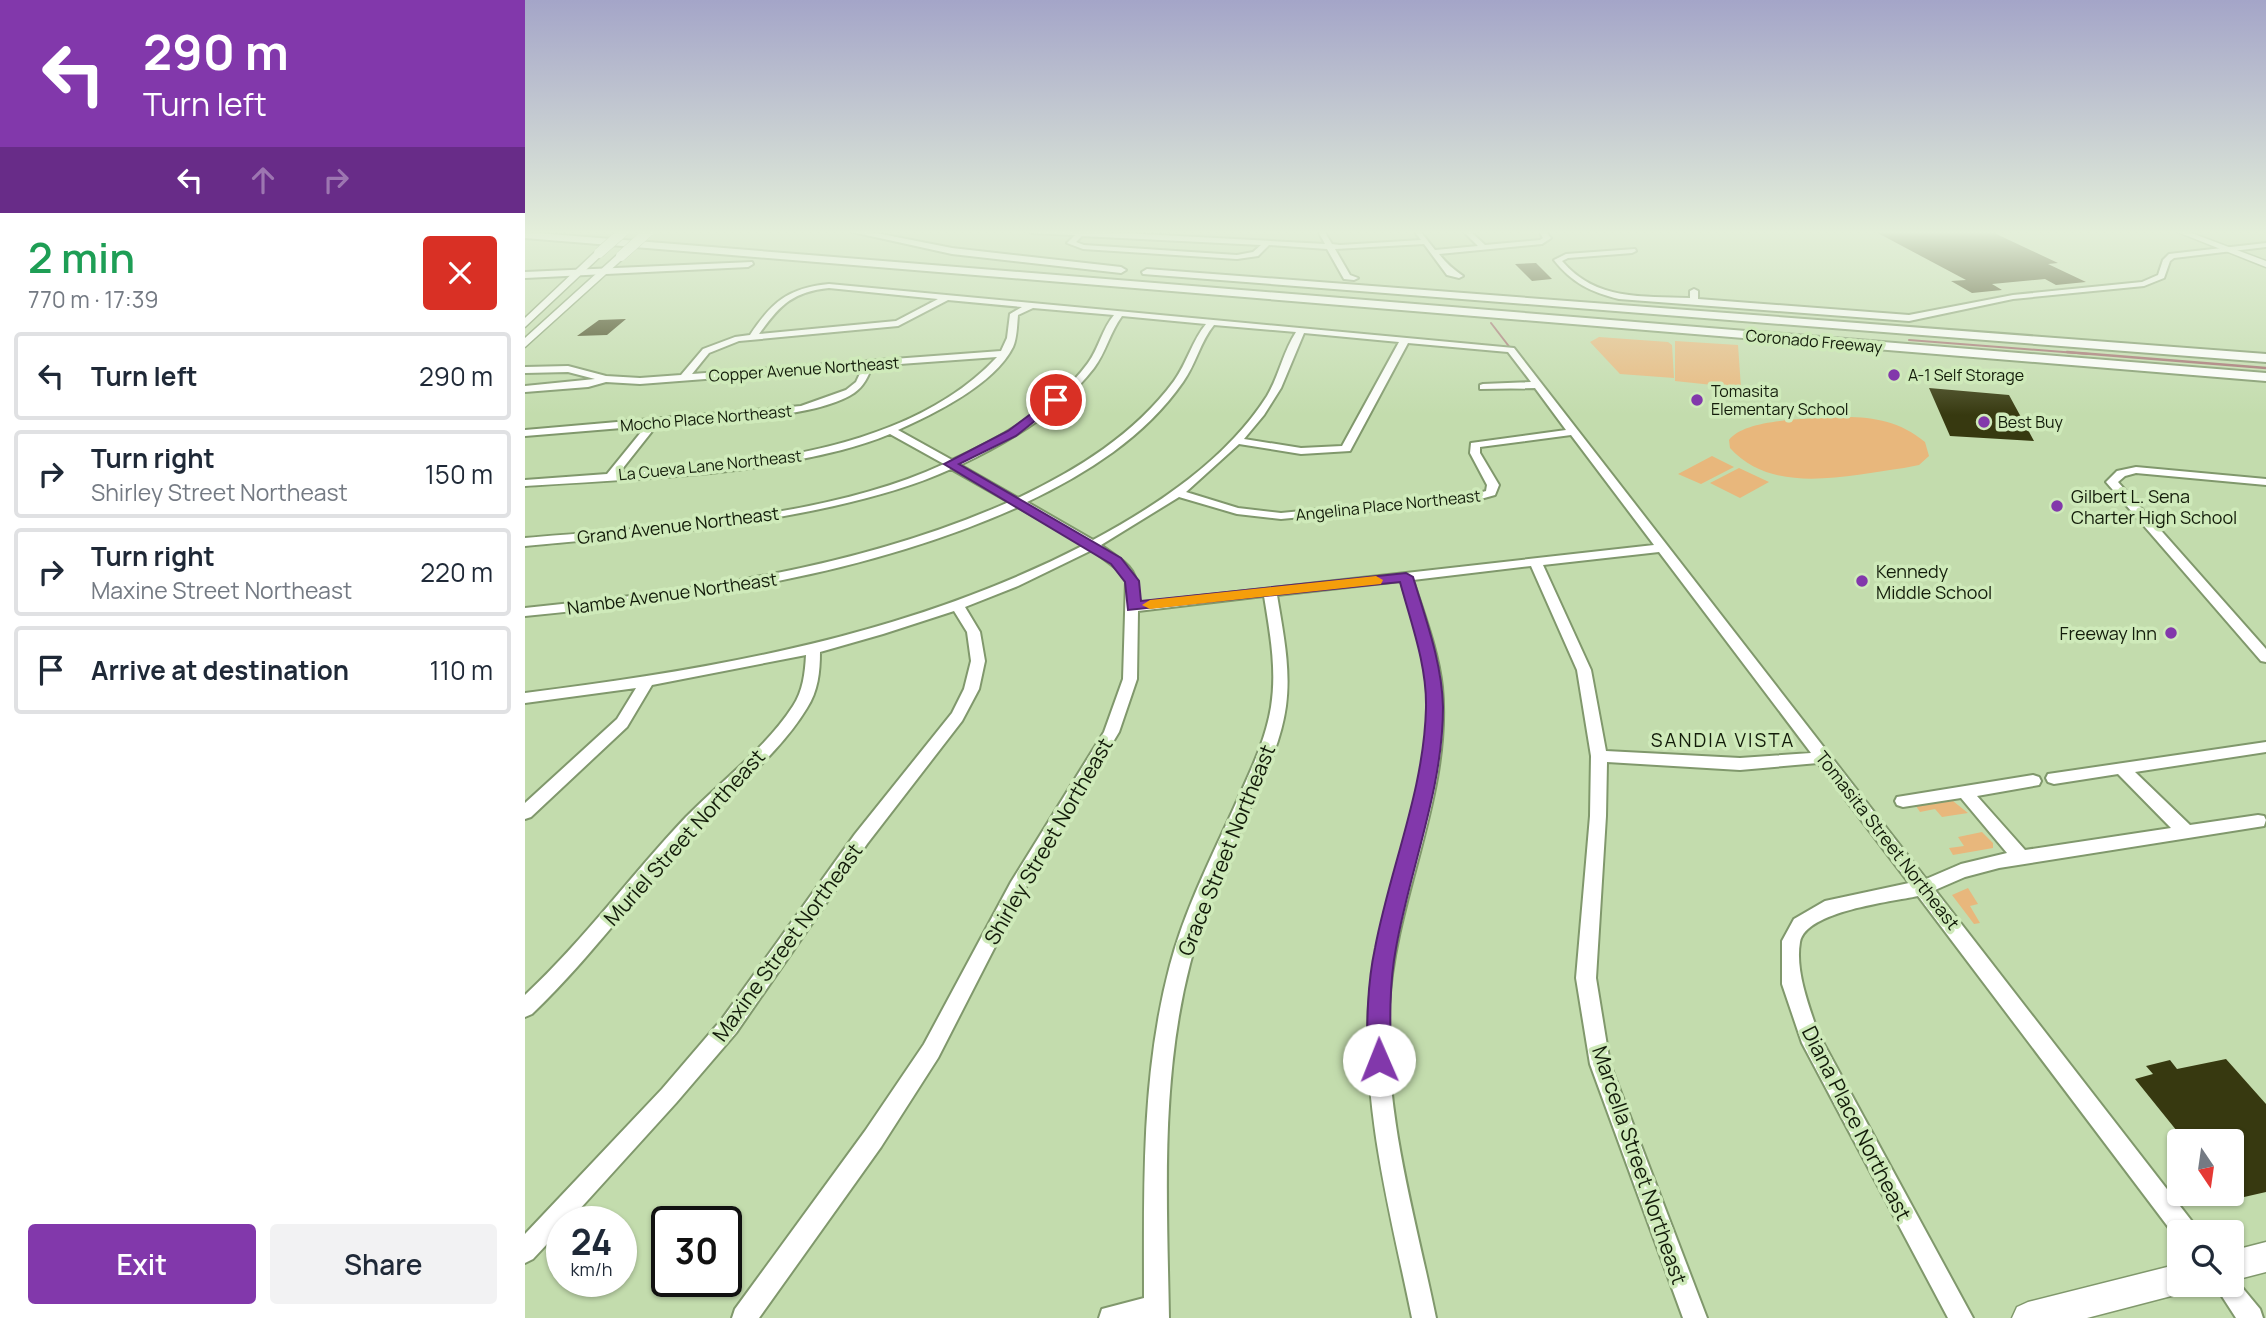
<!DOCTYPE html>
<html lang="en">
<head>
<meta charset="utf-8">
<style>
  body { margin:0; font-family:Manrope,sans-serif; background:#f2f2f3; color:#1f2937; height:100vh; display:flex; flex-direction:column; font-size:26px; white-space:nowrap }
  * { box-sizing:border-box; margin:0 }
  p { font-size:23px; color:#747a83 }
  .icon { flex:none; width:38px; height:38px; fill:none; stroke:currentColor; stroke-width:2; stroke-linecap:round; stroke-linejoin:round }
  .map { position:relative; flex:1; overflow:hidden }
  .details { display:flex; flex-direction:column; background:#fff; width:525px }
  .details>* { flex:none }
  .banner { background:#8238ab; color:#fff; overflow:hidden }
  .needle { width:46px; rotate:167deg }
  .tools { position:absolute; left:1642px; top:1129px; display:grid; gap:14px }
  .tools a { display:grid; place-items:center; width:77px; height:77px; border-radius:7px; background:#fff; box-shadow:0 2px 5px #0004; font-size:35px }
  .speed { position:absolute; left:21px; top:1206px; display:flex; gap:14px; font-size:35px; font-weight:700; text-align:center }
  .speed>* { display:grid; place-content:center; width:91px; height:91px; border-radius:50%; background:#fff; box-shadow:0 2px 5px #0004; line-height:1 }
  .speed small { font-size:18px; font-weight:400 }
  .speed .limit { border:4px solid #111; border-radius:10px; background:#fff; color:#111 }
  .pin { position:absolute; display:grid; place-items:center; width:60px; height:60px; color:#fff; margin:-30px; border:4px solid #fff; border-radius:50%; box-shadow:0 2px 7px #0007 }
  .me { position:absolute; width:77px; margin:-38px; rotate:359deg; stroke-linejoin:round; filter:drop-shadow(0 0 5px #0008) }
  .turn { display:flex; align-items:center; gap:24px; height:147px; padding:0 28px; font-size:32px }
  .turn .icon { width:91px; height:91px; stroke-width:2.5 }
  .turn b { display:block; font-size:49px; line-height:60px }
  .lanes { display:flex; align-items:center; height:66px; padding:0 28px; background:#0003; justify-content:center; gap:35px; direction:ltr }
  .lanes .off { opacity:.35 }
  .round { display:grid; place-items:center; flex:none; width:74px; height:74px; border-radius:7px; background:#f2f2f3 }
  .overview { display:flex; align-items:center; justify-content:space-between; height:119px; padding:0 28px }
  h1 { font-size:42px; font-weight:600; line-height:52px; color:#1e9e55 }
  .action { display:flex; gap:14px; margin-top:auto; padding:14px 28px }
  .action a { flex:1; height:80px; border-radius:7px; background:#8238ab; color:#fff; font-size:28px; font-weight:600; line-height:80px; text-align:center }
  .action a+a { background:#f2f2f3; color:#1f2937 }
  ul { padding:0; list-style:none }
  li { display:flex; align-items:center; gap:21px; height:88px; margin:0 14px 10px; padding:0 14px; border:4px solid #e0e1e3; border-radius:7px }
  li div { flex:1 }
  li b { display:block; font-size:26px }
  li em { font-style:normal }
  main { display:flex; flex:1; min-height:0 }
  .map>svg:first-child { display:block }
  .green { fill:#e8b77c }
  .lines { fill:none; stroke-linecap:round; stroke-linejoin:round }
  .stream-far1 { stroke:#a26c6e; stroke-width:2 }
  .stream { stroke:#a26c6e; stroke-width:2.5 }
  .building { fill:#373910 }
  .minor-casing { stroke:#80986c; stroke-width:4 }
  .major-casing { stroke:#80986c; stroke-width:3 }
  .highway-casing { stroke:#80986c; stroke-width:4 }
  .minor { fill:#fff; fill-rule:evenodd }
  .major { fill:#fff; fill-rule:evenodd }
  .highway { fill:#fff; fill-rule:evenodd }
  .major-bridge-casing { stroke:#80986c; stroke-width:11; stroke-linecap:butt }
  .major-bridge { stroke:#fff; stroke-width:10 }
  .route { fill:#8238ab; stroke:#54246f; stroke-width:2 }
  .slow { fill:#f59e0b }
  .poi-dot { fill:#8238ab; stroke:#cfeaba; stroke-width:2.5 }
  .labels { text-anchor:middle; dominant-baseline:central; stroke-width:7; stroke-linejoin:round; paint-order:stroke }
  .far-street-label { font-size:16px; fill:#131c0a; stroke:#cfeaba }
  .far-poi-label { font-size:16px; fill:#131c0a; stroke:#cfeaba; text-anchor:start }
  .poi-label { font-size:18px; fill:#131c0a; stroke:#cfeaba; text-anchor:start }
  .street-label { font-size:18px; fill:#131c0a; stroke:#cfeaba }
  .neighbourhood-label { font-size:19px; letter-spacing:2px; fill:#131c0a; stroke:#cfeaba }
  .near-street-label { font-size:21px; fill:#131c0a; stroke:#cfeaba }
</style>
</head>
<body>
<main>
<section class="details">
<div class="banner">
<div class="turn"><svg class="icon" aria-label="left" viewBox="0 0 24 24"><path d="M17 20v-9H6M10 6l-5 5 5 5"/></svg><div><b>290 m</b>Turn left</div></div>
<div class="lanes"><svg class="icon" aria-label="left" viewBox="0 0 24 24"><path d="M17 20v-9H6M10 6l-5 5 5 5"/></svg><svg class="icon off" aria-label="ahead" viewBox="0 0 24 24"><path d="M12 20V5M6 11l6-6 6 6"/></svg><svg class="icon off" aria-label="right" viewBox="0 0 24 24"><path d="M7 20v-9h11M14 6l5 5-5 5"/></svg></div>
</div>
<div class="overview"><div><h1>2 min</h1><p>770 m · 17:39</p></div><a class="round" style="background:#d93025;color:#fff"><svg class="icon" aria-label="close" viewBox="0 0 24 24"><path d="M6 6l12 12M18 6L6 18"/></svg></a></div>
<ul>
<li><svg class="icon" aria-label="left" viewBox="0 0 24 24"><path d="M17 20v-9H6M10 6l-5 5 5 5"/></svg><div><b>Turn left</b></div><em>290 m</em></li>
<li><svg class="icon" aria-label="right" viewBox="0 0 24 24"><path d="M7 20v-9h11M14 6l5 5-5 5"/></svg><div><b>Turn right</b><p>Shirley Street Northeast</p></div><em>150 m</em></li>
<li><svg class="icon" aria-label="right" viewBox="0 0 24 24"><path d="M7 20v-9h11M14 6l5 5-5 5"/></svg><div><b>Turn right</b><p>Maxine Street Northeast</p></div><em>220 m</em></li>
<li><svg class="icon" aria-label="arrive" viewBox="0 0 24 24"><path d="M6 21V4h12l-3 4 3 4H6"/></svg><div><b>Arrive at destination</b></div><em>110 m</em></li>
</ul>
<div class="action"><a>Exit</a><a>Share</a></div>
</section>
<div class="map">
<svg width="1741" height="1318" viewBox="0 0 1741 1318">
  <rect width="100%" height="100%" fill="#c3dcad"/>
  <!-- green -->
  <path class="green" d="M 1074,337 L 1143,342 L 1147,345 L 1149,378 L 1095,374 L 1065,342 Z
    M 1150,341 L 1213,345 L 1216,388 L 1150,381 Z
    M 1320,417 C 1350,417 1376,422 1400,442 L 1404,456 L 1394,465 L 1379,468 C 1323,475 1248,496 1205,448 L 1204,440 C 1221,417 1291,419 1320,417 Z
    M 1187,456 L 1209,467 L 1176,484 L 1153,474 Z
    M 1214,468 L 1244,482 L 1215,498 L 1185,483 Z
    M 1428,801 L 1443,813 L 1417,817 L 1410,809 L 1395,812 L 1391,806 Z
    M 1457,832 L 1468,843 L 1468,848 L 1428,855 L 1424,848 L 1439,846 L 1433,837 Z
    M 1443,888 L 1453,904 L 1445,906 L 1455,923 L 1449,924 L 1427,895 Z"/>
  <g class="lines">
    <!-- stream-far1 -->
    <path class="stream-far1" d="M 966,323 L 986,349
      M 1384,340 L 1564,354"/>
    <!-- stream -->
    <path class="stream" d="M 1542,352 L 1741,368"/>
  </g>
  <!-- building -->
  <path class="building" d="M 1349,231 L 1465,231 L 1533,263 L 1523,264 L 1561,282 L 1531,285 L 1520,279 L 1467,284 L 1477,290 L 1447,293 L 1426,281 L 1441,280 Z
    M 1011,263 L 1027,279 L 1007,281 L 990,264 Z
    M 101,319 L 82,335 L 52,336 L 74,320 Z
    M 1404,388 L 1484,395 L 1509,441 L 1425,436 Z
    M 1701,1059 L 1741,1104 L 1741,1192 L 1706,1200 L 1706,1141 L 1660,1141 L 1610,1079 L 1628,1074 L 1621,1066 L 1645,1060 L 1652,1069 Z"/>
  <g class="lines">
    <!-- minor casing -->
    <g class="minor-casing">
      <path id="minor" d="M 504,231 L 561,231 L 800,244 L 793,231 L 799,231 L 807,244 L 815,245 L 896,240 L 889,231 L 895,231 L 910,250 L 953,246 L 938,231 L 945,231 L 960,245 L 1015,240 L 1018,238 L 1014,231 L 1020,231 L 1026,238 L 1017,244 L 914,254 C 922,264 928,269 938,276 L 934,278 L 922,275 L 899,244 L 810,249 L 825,275 L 833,278 L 829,280 L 819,279 L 802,249 L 744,245 L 733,256 L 712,259 L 558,249 L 542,243 L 550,235 L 507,233 ZM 557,236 L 736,245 L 728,252 L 712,255 L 559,245 L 551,242 Z
        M 1741,243 L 1741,247 L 1649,258 L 1645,261 L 1639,278 L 1619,286 L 1488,299 L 1384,321 L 1094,299 C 1066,292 1047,283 1029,260 L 1041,254 L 1110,249 L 1111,251 L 1107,253 L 1043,258 L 1037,261 C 1071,301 1117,296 1165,298 L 1165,291 L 1169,289 L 1173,291 L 1173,299 L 1384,315 L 1488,295 L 1617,282 L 1633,275 L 1638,260 L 1644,254 Z
        M 304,284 L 989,348 L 1401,879 L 1436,864 L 1482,853 L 1436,798 L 1378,807 L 1372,805 L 1370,801 L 1372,797 L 1508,775 L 1514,777 L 1516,781 L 1514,785 L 1452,796 L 1500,850 L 1646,828 L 1593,774 L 1529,784 L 1523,782 L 1521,778 L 1523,774 L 1741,742 L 1741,752 L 1610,772 L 1665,825 L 1733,815 L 1739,816 L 1741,820 L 1739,826 L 1474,868 L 1440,877 L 1410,890 L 1669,1224 L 1673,1232 L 1654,1232 L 1653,1240 L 1393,896 C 1366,902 1281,911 1275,942 C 1270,971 1284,1006 1293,1033 L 1448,1318 L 1423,1318 L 1277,1043 L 1257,984 L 1257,941 L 1269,919 L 1300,901 L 1384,883 L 1293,763 L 1215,770 L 1082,762 L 1081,816 L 1071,978 L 1085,1064 L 1182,1318 L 1158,1318 L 1065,1064 L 1051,978 L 1065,816 L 1066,756 L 1052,670 L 1006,566 L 888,580 C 899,615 913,650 917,687 C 927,795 870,898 864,1005 C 858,1111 890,1215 911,1318 L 887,1318 C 866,1215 837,1110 844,1005 C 852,898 909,797 903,689 C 900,652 886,616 876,581 L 752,595 C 758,632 766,668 761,706 C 756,743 739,777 724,810 C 702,860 678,911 665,964 C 635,1080 642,1200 644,1318 L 574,1318 L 577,1309 L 619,1298 C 619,1186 616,1074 645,965 C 659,912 684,862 707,812 C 722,778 740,744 746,707 C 752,670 745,633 739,596 L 613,611 L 612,679 L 594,732 L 498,892 L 413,1058 L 356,1147 L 234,1318 L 207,1318 L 210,1309 L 340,1131 L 399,1044 L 486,882 L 579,732 L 598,679 L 601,581 L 592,569 L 567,550 L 493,586 L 440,607 L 455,632 L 460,661 L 454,689 L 437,721 L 342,844 L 211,1033 L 151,1103 L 43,1222 L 37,1222 L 37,1228 L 8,1259 L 0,1263 L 0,1234 L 137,1089 L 197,1019 L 330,834 L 427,713 L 439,689 L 446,661 L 442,632 L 429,611 L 358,634 L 295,652 C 295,672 293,691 282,708 C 254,754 210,787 174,826 C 116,887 68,956 7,1014 L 0,1017 L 0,995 C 59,940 106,875 161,817 C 197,780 240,749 268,706 C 278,691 280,673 281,655 L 127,685 L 102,727 L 6,817 L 0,819 L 0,803 L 92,719 L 111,688 L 0,703 L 0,693 C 193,669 385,635 559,545 L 493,507 C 336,577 169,599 0,616 L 0,608 C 166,591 330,570 484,502 L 426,469 C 389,486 349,497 309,506 C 207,529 103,536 0,546 L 0,538 C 132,527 298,520 419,464 L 365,434 C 332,448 296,455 262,462 C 175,478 87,480 0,486 L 0,480 L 82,474 L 121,426 L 0,436 L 0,430 L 276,406 L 321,390 L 331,382 L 338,367 L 115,384 L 81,382 L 63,387 L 0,392 L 0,386 L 70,379 L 43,372 L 0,373 L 0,367 L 43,366 L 81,376 L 115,378 L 156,375 L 178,349 L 210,337 L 225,335 C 247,302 263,288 304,284 ZM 304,288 L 413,299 L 371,321 L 234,334 C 255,305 267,292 304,288 ZM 423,300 L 497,307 L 485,314 L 482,338 L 476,351 L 167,374 L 184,353 L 214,341 L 373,326 ZM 508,308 L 589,315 C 577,329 574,348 563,363 C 531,407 476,438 427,460 L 373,430 C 409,414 470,384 488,347 C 492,338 492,326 493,315 ZM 597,316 L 681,324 C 667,341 662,363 649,381 C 610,434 552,470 493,498 L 435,465 C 484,442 536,411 569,368 C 581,352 585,332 597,316 ZM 689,325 L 771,332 C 758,352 754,376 742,396 C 701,460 633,505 568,540 L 502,502 C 561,474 620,437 658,382 C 671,364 675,342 689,325 ZM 779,333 L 874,342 L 817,446 L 776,448 L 719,439 L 739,415 L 756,388 ZM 883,343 L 983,352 L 1006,382 L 958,384 L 955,385 L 955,389 L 1010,388 L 1041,430 L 946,443 L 945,453 L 962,485 L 961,491 L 951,494 L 756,513 L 713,508 L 661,492 L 714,444 L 776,454 L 825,451 ZM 472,357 C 383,453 216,466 94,473 L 132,425 C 183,420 288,420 329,393 C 339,386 343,377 347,366 ZM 1046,435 L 1129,545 L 613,603 C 614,567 603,565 576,545 L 654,497 L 712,514 L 756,519 L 952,500 L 970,495 L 974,485 L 955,453 L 955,447 ZM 1134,552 L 1286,753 L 1215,758 L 1081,751 L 1066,670 L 1018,565 Z
        M 1611,467 L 1741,479 L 1741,485 L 1611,473 L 1600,476 L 1593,482 L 1741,649 L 1741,662 L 1736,661 L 1581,482 L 1592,471 Z
        M 1706,1274 L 1735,1309 L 1738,1318 L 1711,1318 L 1689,1284 L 1706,1284 Z"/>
    </g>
    <!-- major casing -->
    <g class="major-casing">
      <path id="major" d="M 1650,231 L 1661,231 L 1741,261 L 1741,267 Z
        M 71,251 L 79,253 L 0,327 L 0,318 Z
        M 93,254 L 101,256 L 0,347 L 0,338 Z
        M 1741,1242 L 1741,1272 L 1706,1281 L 1706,1251 Z
        M 1654,1264 L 1654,1284 L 1667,1284 L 1665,1290 L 1654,1294 L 1562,1318 L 1487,1318 L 1492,1307 L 1503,1302 Z"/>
    </g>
    <!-- highway casing -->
    <g class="highway-casing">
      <path id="highway" d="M 323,231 L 341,231 L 427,248 L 596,267 L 601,270 L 596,273 L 427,254 Z
        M 0,232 L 1741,373 L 1741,381 L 0,238 Z
        M 227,262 L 228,264 L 223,267 L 0,278 L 0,272 Z
        M 622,269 L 1741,354 L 1741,362 L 618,274 L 617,272 Z"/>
    </g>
    <!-- minor -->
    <use href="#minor" class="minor"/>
    <!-- major -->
    <use href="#major" class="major"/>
    <!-- highway -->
    <use href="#highway" class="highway"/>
    <!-- major-bridge casing -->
    <g class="major-bridge-casing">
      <path id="major-bridge" d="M 74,253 L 99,231
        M 96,256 L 124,231"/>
    </g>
    <!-- major-bridge -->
    <use href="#major-bridge" class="major-bridge"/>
  </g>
  <!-- sky -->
  <linearGradient id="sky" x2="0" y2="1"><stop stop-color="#a4a5c8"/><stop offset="0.56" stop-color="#e4efda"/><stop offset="1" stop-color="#e4efda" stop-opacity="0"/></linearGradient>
  <rect width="1741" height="415" fill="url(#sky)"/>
  <!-- route -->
  <path class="route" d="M 527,398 L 536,400 L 491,436 L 434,464 L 596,558 L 614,581 L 616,601 L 881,573 L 888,577 C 901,620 917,663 918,707 C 918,790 885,868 871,948 C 864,985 865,1023 866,1060 L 862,1068 L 854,1071 L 846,1068 L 842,1060 C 842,1023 842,985 850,948 C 865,868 899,791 901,708 C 902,665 886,623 875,582 L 603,610 L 600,582 L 586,564 L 419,464 L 483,431 Z"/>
  <!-- slow -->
  <path class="slow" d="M 851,576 L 858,580 L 856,584 L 625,609 L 617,605 L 625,600 Z"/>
  <!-- markers -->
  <g class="poi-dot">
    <circle cx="1369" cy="375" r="7"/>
    <circle cx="1172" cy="400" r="7"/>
    <circle cx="1459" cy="422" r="7"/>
    <circle cx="1532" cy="506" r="7"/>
    <circle cx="1337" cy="581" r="7"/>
    <circle cx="1646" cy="633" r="7"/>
  </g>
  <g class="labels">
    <!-- far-street labels -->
    <g class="far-street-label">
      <text transform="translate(1289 341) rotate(5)">Coronado Freeway</text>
      <text transform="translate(279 369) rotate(-4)">Copper Avenue Northeast</text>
      <text transform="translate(181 418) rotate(-5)">Mocho Place Northeast</text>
      <text transform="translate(185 465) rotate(-6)">La Cueva Lane Northeast</text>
      <text transform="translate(863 505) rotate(-6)">Angelina Place Northeast</text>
    </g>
    <!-- far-poi labels -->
    <g class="far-poi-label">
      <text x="1383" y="375">A-1 Self Storage</text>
      <text x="1186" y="391">Tomasita<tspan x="1186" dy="18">Elementary School</tspan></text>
      <text x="1473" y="422">Best Buy</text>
    </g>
    <!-- poi labels -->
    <g class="poi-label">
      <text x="1546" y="496">Gilbert L. Sena<tspan x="1546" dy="21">Charter High School</tspan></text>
      <text x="1351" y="571">Kennedy<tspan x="1351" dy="21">Middle School</tspan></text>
      <text x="1632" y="633" text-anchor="end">Freeway Inn</text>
    </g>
    <!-- street labels -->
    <g class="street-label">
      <text transform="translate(153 525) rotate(-7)">Grand Avenue Northeast</text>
      <text transform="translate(147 593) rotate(-8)">Nambe Avenue Northeast</text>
      <text transform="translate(1363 840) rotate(52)">Tomasita Street Northeast</text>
    </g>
    <!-- neighbourhood labels -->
    <g class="neighbourhood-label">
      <text x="1198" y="740">SANDIA VISTA</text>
    </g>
    <!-- near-street labels -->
    <g class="near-street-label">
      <text transform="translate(159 837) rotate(-48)">Muriel Street Northeast</text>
      <text transform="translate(523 841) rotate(-60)">Shirley Street Northeast</text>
      <text transform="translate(701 850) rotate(-68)">Grace Street Northeast</text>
      <text transform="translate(262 942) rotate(-54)">Maxine Street Northeast</text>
      <text transform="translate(1332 1123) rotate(63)">Diana Place Northeast</text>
      <text transform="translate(1115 1165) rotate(71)">Marcella Street Northeast</text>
    </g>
  </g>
</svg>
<div class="tools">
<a><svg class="needle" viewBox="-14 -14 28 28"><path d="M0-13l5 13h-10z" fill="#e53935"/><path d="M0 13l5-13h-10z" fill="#747a83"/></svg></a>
<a><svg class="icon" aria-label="search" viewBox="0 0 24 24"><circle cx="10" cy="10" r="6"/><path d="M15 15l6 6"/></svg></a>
</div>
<div class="speed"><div>24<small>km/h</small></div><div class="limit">30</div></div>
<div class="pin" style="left:531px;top:400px;background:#d93025"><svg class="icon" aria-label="arrive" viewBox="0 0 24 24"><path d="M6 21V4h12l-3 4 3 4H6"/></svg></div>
<svg class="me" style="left:854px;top:1060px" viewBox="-20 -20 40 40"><circle r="19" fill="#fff"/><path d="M0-13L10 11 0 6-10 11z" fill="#8238ab"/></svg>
</div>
</main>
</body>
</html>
